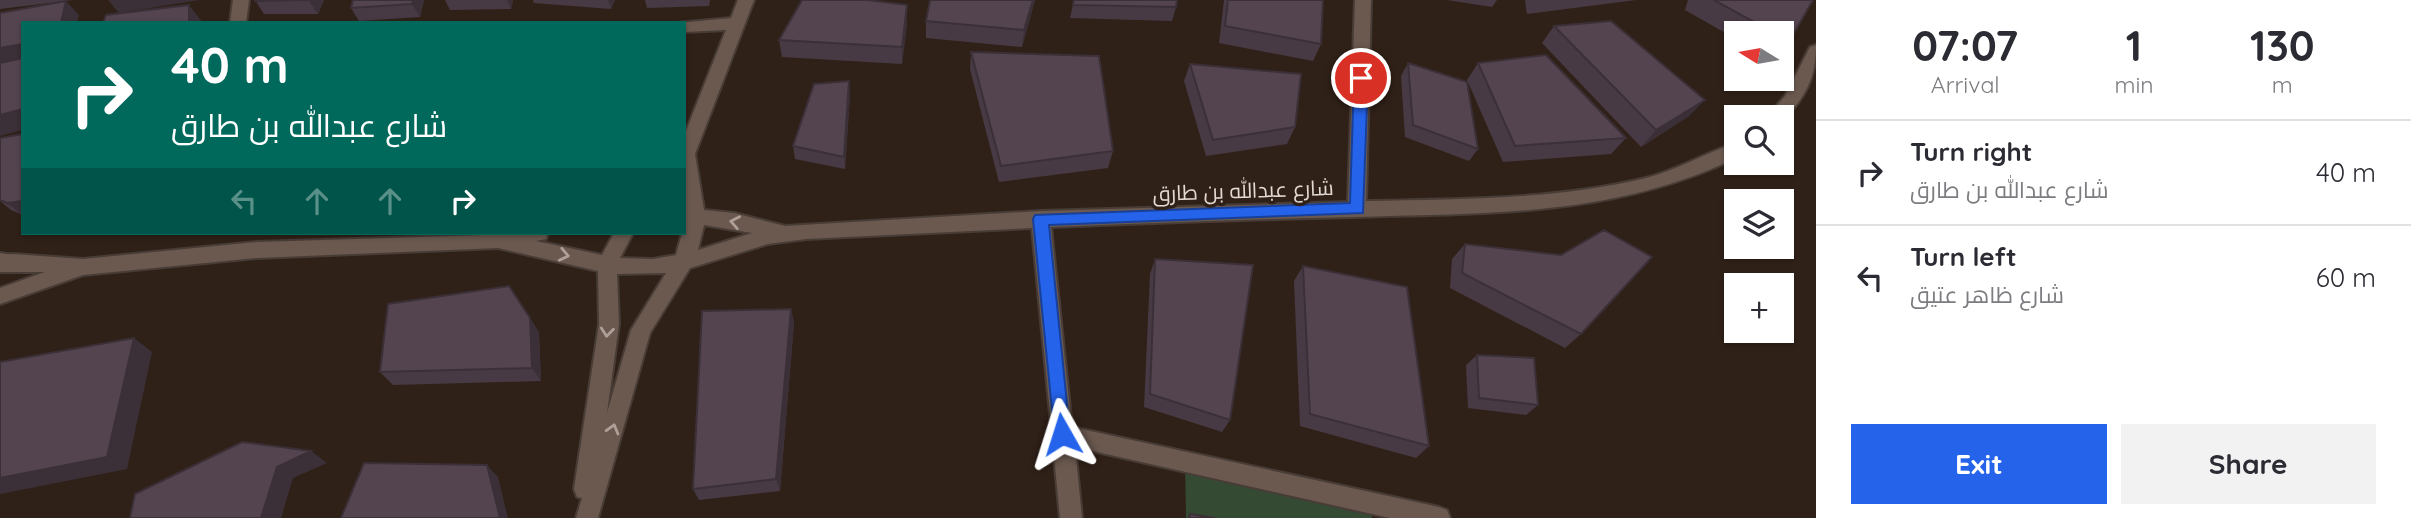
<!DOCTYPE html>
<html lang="en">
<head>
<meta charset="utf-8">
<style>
  body { margin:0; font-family:Quicksand,Cairo,sans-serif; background:#f2f2f3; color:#2b2b33; height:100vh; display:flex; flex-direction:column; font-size:26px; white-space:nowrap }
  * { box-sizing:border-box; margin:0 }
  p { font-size:23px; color:#7c7c81 }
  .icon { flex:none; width:38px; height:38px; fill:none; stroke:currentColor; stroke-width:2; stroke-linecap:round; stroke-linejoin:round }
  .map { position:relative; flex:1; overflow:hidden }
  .side { display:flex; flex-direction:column; background:#fff; width:595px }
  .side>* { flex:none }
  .banner { position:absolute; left:21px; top:21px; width:665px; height:214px; border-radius:0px; box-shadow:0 2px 5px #0004; background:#00695c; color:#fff; overflow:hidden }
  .needle { width:46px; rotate:281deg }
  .tools { position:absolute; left:1724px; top:21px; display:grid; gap:14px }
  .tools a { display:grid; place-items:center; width:70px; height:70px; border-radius:0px; background:#fff; box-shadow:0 2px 5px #0004; font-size:35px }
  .pin { position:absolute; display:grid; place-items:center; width:60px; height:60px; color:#fff; margin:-30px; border:4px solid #fff; border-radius:50%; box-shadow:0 2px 7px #0007 }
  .me { position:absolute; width:77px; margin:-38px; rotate:354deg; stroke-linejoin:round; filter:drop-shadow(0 0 5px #0008) }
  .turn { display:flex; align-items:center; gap:24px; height:147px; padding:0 35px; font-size:32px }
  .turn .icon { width:91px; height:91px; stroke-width:2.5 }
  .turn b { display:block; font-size:49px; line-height:60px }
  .lanes { display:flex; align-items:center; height:66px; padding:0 35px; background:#0003; justify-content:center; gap:35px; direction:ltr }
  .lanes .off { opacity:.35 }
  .eta { display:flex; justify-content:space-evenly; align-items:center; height:119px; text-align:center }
  .eta b { font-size:42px; font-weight:800; line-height:49px }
  .cta { display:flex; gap:14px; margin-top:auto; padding:14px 35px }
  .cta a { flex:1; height:80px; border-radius:0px; background:#2563eb; color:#fff; font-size:28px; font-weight:800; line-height:80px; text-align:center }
  .cta a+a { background:#f2f2f3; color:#2b2b33 }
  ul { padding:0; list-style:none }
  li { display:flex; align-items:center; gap:21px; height:105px; padding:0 35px; border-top:2px solid #e1e1e2 }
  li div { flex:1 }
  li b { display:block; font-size:26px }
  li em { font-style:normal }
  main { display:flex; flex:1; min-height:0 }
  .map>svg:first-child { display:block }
  .green { fill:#354a33 }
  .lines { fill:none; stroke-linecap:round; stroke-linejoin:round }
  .minor-casing { stroke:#483c36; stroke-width:4 }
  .tertiary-casing { stroke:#483c36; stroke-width:4 }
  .minor { fill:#6b594f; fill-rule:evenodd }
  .tertiary { fill:#6b594f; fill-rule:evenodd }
  .wall { fill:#483a44 }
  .shaded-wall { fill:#3b3037 }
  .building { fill:#54444f; stroke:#3b3037; stroke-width:2 }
  .oneway { stroke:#aea098 }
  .route { fill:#2563eb; stroke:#184099; stroke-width:2 }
  .labels { text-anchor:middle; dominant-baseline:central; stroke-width:7; stroke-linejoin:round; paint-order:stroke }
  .street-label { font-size:21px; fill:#e4dad4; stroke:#302118 }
</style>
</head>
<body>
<main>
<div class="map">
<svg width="1816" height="518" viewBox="0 0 1816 518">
  <rect width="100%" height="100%" fill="#302118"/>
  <!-- green -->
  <path class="green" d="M 1185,462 L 1372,512 L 1372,518 L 1186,518 Z"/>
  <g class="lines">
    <!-- minor casing -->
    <g class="minor-casing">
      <path id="minor" d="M 233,0 L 249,0 L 246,23 L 230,23 Z
        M 738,0 L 754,0 L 695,154 L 704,210 L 734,213 L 785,226 L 1041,211 L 1348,202 L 1355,0 L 1371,0 L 1366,201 C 1460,199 1554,200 1646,178 C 1678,170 1705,153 1736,143 L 1736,158 C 1613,217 1486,213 1353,217 C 1252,219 1152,223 1051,227 L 1072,427 L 1439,507 L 1447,510 L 1450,518 L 1390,518 L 1075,447 L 1082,518 L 1060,518 L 1032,228 L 806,239 L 768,244 L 690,268 L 650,333 L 598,518 L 576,518 L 582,498 L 577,497 L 574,489 L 599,324 L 598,271 L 498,248 L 257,258 L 83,275 L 0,304 L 0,288 L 45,272 L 0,272 L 0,256 L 13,254 L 83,259 L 257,242 L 548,233 L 546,239 L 536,241 L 602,255 L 614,233 L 633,233 L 620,258 L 653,259 L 676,255 L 685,222 L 684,136 L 726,30 L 684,32 L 684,23 L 678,23 L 731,18 ZM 704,225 L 752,233 L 698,250 ZM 666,273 L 631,330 L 607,413 L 619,324 L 617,274 Z
        M 1816,45 C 1816,79 1805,97 1782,122 L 1782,117 L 1767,117 L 1785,96 L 1810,47 Z"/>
    </g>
    <!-- tertiary casing -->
    <g class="tertiary-casing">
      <path id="tertiary" d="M 0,253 L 20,256 L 23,262 L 20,268 L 0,269 Z"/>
    </g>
    <!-- minor -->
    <use href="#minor" class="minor"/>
    <!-- tertiary -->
    <use href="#tertiary" class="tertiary"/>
  </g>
  <!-- wall -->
  <path class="wall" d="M 0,0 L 73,0 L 0,9 Z
    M 255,0 L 324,0 L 318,14 L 264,14 Z
    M 353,0 L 424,0 L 420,17 L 359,21 L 351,8 Z
    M 445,0 L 513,0 L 511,9 L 450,10 Z
    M 533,0 L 615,0 L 611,9 L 534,3 Z
    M 645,0 L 710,0 L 709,6 L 647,8 Z
    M 1035,0 L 1022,47 L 926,38 L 926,21 Z
    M 1074,0 L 1176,7 L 1172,21 L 1070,18 Z
    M 1224,0 L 1323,0 L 1321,44 L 1313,61 L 1219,43 Z
    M 1447,0 L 1497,0 L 1492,7 Z
    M 1525,0 L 1636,0 L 1527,14 Z
    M 1688,0 L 1813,0 L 1789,42 L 1782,49 L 1782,33 L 1736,33 L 1736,39 L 1685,10 Z
    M 907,5 L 907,23 L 902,64 L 782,57 L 779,40 Z
    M 1554,26 L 1689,116 L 1641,147 L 1542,43 Z
    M 971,52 L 1113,151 L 1108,168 L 999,182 L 970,69 Z
    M 1408,63 L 1478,149 L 1469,161 L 1405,137 L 1401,76 Z
    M 1478,63 L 1626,138 L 1611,154 L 1503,162 L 1467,80 Z
    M 1190,64 L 1295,127 L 1287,144 L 1206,156 L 1184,81 Z
    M 850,94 L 845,169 L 795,159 L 793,146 Z
    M 23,134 L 23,215 L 11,210 L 0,201 L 0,138 Z
    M 1465,244 L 1561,255 L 1581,334 L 1565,348 L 1450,288 L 1452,259 Z
    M 1155,259 L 1230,420 L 1222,432 L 1144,407 L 1150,274 Z
    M 1303,266 L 1429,446 L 1416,458 L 1300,426 L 1294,281 Z
    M 791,309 L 794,323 L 780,491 L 699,500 L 693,489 Z
    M 539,332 L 541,381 L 393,385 L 380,372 Z
    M 1477,355 L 1538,405 L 1526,415 L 1468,408 L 1466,365 Z"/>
  <!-- shaded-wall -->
  <path class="shaded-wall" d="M 108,0 L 199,0 L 119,13 Z
    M 309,0 L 324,0 L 318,14 L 309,1 Z
    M 413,0 L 424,0 L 420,17 L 412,4 Z
    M 507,0 L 513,0 L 511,9 Z
    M 608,0 L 615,0 L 611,9 Z
    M 1033,0 L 1035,0 L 1022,47 L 1024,30 Z
    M 66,1 L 79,15 L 77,23 L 61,23 Z
    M 189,5 L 203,23 L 189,23 Z
    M 907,5 L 907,23 L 902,64 L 902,47 Z
    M 23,44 L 23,60 L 0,64 L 0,48 Z
    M 849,81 L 850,94 L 845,169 L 844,157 Z
    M 1705,100 L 1689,116 L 1641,147 L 1656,130 Z
    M 23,109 L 23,130 L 0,136 L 0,115 Z
    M 23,201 L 23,215 L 7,203 Z
    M 791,309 L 794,323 L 780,491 L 776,479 Z
    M 530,318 L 539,332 L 541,381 L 532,368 Z
    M 134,338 L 152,352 L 127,469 L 0,494 L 0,478 Z
    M 311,451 L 327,463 L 293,478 L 281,518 L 261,518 L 277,467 Z
    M 487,465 L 498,477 L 508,518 L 500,518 Z"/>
  <!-- building -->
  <path class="building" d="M 255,0 L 309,0 L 255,1 Z
    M 353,0 L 413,0 L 412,4 L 351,8 Z
    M 802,0 L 868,0 L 907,5 L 902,47 L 779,40 Z
    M 930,0 L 1033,0 L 1024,30 L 926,21 Z
    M 1074,0 L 1177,0 L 1176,7 L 1073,5 Z
    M 1228,0 L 1323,0 L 1321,44 L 1225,26 Z
    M 1714,0 L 1813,0 L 1789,42 L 1782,38 L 1782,33 L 1774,33 Z
    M 66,1 L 61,23 L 23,23 L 23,44 L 0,48 L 0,13 Z
    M 189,5 L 189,23 L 103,23 L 106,15 Z
    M 1611,21 L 1705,100 L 1656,130 L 1554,26 Z
    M 971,52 L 1099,56 L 1113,151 L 1001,166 Z
    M 1546,55 L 1626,138 L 1515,146 L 1478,63 Z
    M 23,58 L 23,109 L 0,115 L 0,63 Z
    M 1408,63 L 1467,82 L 1478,149 L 1413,125 Z
    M 1190,64 L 1301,74 L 1295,127 L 1213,140 Z
    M 849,81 L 844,157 L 793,146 L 814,84 Z
    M 23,134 L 23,201 L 7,203 L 0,200 L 0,138 Z
    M 1604,230 L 1652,257 L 1581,334 L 1462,273 L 1465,244 L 1561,255 Z
    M 1155,259 L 1253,265 L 1230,420 L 1150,394 Z
    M 1303,266 L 1407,287 L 1429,446 L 1310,414 Z
    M 509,286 L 530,318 L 532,368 L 380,372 L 388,304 Z
    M 791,309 L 776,479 L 693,489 L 702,311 Z
    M 134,338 L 107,457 L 0,478 L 0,362 Z
    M 1477,355 L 1534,358 L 1538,405 L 1479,398 Z
    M 242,442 L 311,451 L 277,467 L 261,518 L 130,518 L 135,494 Z
    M 364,463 L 487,465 L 500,518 L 341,518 Z
    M 1190,514 L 1215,518 L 1189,518 Z"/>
  <!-- one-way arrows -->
  <defs><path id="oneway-chevron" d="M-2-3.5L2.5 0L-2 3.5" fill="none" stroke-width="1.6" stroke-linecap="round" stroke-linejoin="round" transform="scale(1.75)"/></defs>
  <g class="oneway">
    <use href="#oneway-chevron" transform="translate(735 222) rotate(-169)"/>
    <use href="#oneway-chevron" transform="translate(564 255) rotate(12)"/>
    <use href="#oneway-chevron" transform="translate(607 332) rotate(96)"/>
    <use href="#oneway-chevron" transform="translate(613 429) rotate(-74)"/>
  </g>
  <!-- route -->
  <path class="route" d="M 1361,73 L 1368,78 L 1363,213 L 1049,225 L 1070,434 L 1068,440 L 1062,442 L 1055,440 L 1033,219 L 1035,215 L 1350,203 L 1354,78 Z"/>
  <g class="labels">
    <!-- street labels -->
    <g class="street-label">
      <text transform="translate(1243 190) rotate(-2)">شارع عبدالله بن طارق</text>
    </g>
  </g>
</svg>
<div class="tools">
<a><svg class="needle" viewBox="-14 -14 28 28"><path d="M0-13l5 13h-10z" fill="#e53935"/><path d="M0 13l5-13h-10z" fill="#7c7c81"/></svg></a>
<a><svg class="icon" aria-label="search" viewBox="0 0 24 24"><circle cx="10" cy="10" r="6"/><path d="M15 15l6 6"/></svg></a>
<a><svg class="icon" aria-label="layers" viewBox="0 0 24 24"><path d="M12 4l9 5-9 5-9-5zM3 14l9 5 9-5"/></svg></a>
<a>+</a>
</div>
<div class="pin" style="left:1361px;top:78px;background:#d93025"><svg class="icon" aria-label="arrive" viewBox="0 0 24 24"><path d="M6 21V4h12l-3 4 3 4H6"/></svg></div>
<svg class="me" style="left:1062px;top:434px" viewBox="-20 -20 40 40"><path d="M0-17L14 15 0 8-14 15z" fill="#2563eb" stroke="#fff" stroke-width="4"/></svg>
<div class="banner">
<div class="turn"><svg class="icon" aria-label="right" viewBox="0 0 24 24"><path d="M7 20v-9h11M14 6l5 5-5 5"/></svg><div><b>40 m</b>شارع عبدالله بن طارق</div></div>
<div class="lanes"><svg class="icon off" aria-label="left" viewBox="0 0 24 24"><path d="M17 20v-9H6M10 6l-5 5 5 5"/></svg><svg class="icon off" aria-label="ahead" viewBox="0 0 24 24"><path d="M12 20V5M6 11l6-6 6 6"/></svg><svg class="icon off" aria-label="ahead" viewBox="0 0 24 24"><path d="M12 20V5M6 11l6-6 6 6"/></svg><svg class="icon" aria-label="right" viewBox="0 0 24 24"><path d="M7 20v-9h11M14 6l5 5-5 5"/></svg></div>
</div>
</div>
<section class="side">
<div class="eta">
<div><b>07:07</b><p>Arrival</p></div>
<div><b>1</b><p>min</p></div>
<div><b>130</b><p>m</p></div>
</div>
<ul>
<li><svg class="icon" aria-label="right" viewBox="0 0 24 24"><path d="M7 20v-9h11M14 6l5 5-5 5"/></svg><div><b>Turn right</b><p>شارع عبدالله بن طارق</p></div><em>40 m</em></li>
<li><svg class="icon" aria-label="left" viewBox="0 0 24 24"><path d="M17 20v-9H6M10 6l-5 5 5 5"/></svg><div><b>Turn left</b><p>شارع ظاهر عتيق</p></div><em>60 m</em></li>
</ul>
<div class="cta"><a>Exit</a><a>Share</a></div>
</section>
</main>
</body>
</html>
